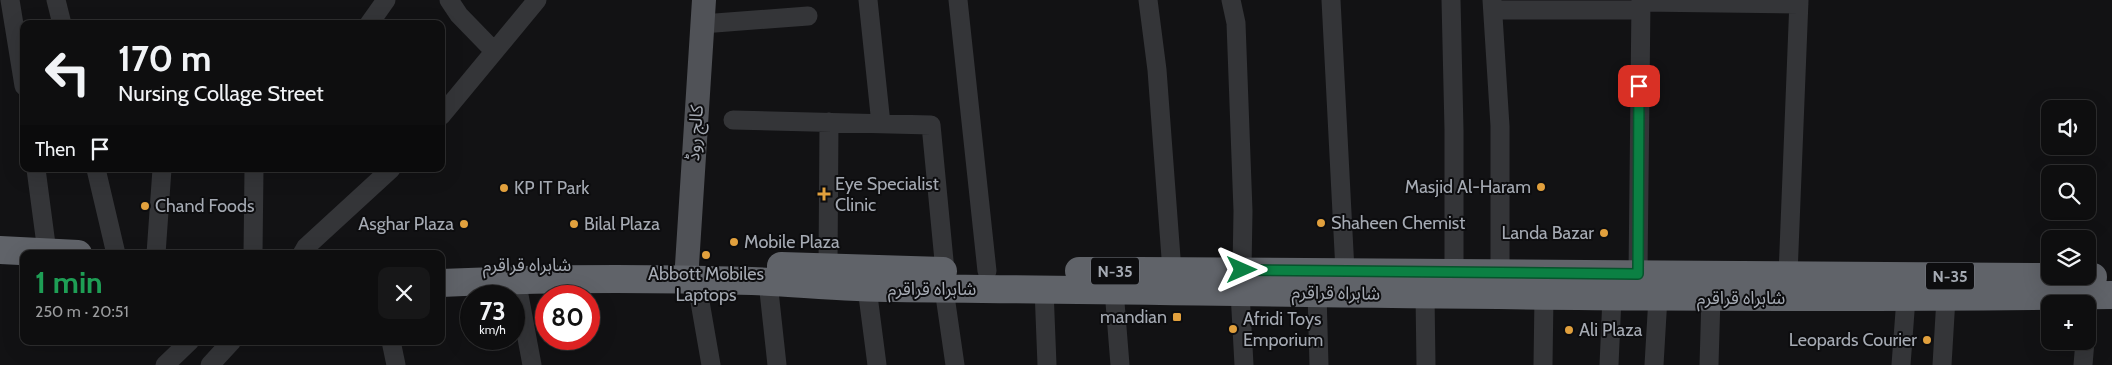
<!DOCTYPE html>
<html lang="en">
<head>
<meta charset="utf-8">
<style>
  body { margin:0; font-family:Cabin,"Noto Sans Arabic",sans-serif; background:#171718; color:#f1f3f6; height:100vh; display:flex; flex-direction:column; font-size:19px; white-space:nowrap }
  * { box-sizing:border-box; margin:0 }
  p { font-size:16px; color:#9b9c9e }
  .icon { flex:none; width:28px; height:28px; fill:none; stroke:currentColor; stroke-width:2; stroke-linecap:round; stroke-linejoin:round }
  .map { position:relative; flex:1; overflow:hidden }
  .details { position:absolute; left:20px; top:250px; width:425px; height:95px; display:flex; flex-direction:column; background:#0e0e0f; border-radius:10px; box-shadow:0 5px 20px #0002,0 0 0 1px #2e2e2f }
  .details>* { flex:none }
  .guide { position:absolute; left:20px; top:20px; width:425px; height:152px; border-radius:10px; box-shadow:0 5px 20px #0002,0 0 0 1px #2e2e2f; background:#0e0e0f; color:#f1f3f6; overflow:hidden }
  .fabs { position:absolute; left:2041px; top:100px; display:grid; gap:10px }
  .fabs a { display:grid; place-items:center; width:55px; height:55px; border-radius:10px; background:#0e0e0f; box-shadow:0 5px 20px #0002,0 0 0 1px #2e2e2f; font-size:25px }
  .speed { position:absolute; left:460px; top:285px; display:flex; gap:10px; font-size:25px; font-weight:700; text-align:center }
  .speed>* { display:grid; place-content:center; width:65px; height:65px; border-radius:50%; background:#0e0e0f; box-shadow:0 5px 20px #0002,0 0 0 1px #2e2e2f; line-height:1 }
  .speed small { font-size:12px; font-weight:400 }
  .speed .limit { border:8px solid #d22; background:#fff; color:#111 }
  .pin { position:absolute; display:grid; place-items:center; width:42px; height:42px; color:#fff; margin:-21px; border-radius:10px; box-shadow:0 2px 8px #0006 }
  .me { position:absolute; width:55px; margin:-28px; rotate:90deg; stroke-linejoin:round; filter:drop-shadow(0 0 4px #0008) }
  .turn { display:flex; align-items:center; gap:18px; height:105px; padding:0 15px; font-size:22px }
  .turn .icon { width:65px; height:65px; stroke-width:2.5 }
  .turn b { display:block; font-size:35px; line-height:42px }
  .then { display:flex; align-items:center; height:48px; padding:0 15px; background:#0003; gap:10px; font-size:19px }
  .round { display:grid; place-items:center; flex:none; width:52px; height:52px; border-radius:10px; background:#171718 }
  .summary { display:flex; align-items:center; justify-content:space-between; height:85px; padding:0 15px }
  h1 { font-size:30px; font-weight:800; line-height:38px; color:#1e9e55 }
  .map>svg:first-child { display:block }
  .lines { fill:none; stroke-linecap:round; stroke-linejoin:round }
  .minor { stroke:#343538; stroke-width:19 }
  .major { stroke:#505257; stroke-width:24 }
  .highway { stroke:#606369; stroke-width:28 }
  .route-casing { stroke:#07532c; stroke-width:12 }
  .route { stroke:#0b8043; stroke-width:9 }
  .poi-dot { fill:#e1a03d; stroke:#0d0d0f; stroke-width:2 }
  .labels { text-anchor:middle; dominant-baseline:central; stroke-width:4; stroke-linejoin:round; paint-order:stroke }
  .shield { fill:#0d0d0f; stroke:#777b82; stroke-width:1 }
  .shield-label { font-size:16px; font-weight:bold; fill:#a5aab3 }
  .street-label { font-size:18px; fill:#a5aab3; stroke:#0d0d0f }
  .poi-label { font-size:18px; fill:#a5aab3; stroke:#0d0d0f; text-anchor:start }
</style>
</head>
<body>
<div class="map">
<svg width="2112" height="365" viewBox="0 0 2112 365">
  <rect width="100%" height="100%" fill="#121214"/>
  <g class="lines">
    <!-- minor -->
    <path class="minor" d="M 10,0 L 24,86
      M 56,0 L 62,24
      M 449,0 L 459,15 L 494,51
      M 868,0 L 881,124
      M 958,0 L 987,271
      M 1148,0 L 1157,70 L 1172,271
      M 1231,0 L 1236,23 L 1243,211 L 1242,270
      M 1331,0 L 1345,271
      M 1451,0 L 1454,130 L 1454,273
      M 1492,0 L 1500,126 L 1500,273
      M 1641,2 L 1799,4
      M 1493,10 L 1641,10
      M 369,24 L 386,0
      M 702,24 L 808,16
      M 441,116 L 537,0
      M 733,120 L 931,125 L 945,271
      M 36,169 L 47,252
      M 96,169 L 116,254
      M 156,254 L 162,169
      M 253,254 L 254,169
      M 302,254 L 306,247 L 391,169
      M 828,266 L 829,122
      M 1638,274 L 1641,0
      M 1788,275 L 1799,0
      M 516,279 L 532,365
      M 696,279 L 711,365
      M 768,282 L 777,365
      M 867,288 L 877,365
      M 944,289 L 955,365
      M 1044,289 L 1047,365
      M 1114,290 L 1120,365
      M 1240,292 L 1244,365
      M 1317,293 L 1319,365
      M 1425,295 L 1426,365
      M 391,341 L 396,365
      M 165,365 L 190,341
      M 210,365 L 232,341
      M 1543,365 L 1544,296
      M 1609,365 L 1612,297
      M 1654,365 L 1658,297
      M 1709,365 L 1711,297
      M 1901,365 L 1906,298
      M 1942,365 L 1946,298
      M 2083,365 L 2085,341"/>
    <!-- major -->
    <path class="major" d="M 687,265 L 704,0"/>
    <!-- highway -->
    <path class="highway" d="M 0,250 L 78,254
      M 781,266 L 943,271
      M 1079,271 C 1417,270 1755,278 2093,277
      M 441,283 C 545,278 648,278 752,281 C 799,283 847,288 894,288 C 1300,292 1706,301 2112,295"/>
  </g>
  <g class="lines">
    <!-- route casing -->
    <g class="route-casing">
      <path id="route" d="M 1242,270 L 1638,274 L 1639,86"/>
    </g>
    <!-- route -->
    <use href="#route" class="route"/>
  </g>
  <!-- markers -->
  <g class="poi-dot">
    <circle cx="1541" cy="187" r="5"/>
    <circle cx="504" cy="188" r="5"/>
    <path d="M821.5 186.5h5v5h5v5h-5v5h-5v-5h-5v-5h5z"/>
    <circle cx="145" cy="206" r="5"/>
    <circle cx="1321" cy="223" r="5"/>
    <circle cx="464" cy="224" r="5"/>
    <circle cx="574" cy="224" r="5"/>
    <circle cx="1604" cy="233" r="5"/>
    <circle cx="734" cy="242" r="5"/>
    <circle cx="706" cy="255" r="5"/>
    <rect x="1172" y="312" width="10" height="10" rx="2.5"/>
    <circle cx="1233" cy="329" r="5"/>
    <circle cx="1569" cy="330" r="5"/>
    <circle cx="1927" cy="340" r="5"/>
  </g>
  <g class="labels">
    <!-- shield labels -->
    <g class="shield">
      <rect x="1091" y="257.5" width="48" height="27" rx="4"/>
      <rect x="1926" y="262.5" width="48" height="27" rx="4"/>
    </g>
    <g class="shield-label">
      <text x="1115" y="271">N-35</text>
      <text x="1950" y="276">N-35</text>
    </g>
    <!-- street labels -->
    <g class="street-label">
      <text transform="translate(695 133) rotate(-86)">کالج روڈ</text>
      <text x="527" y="265">شاہراہ قراقرم</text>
      <text x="932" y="289">شاہراہ قراقرم</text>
      <text transform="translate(1336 293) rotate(1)">شاہراہ قراقرم</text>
      <text x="1741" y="298">شاہراہ قراقرم</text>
    </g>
    <!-- poi labels -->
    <g class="poi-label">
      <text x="835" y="184">Eye Specialist<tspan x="835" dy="21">Clinic</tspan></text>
      <text x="1531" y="187" text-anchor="end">Masjid Al-Haram</text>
      <text x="514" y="188">KP IT Park</text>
      <text x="155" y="206">Chand Foods</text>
      <text x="1331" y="223">Shaheen Chemist</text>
      <text x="454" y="224" text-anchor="end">Asghar Plaza</text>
      <text x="584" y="224">Bilal Plaza</text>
      <text x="1594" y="233" text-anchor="end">Landa Bazar</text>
      <text x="744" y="242">Mobile Plaza</text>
      <text x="706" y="274" text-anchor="middle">Abbott Mobiles<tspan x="706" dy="21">Laptops</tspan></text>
      <text x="1167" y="317" text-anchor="end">mandian</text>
      <text x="1243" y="319">Afridi Toys<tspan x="1243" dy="21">Emporium</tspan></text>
      <text x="1579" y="330">Ali Plaza</text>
      <text x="1917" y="340" text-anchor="end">Leopards Courier</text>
    </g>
  </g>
</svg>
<div class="fabs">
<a><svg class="icon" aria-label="sound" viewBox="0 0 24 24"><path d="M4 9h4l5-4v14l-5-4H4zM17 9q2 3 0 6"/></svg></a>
<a><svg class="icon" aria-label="search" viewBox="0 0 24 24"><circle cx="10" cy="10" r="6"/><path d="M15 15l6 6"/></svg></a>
<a><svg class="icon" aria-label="layers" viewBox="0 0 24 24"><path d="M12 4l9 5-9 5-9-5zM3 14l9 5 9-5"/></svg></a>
<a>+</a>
</div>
<div class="speed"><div>73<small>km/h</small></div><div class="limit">80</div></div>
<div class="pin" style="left:1639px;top:86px;background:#d93025"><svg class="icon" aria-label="arrive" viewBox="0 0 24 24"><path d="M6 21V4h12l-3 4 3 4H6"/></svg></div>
<svg class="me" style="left:1242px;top:270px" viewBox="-20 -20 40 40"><path d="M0-17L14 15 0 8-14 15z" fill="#0b8043" stroke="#fff" stroke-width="4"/></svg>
<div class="guide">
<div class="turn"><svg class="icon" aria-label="left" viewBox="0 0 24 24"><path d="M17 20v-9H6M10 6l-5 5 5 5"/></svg><div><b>170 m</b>Nursing Collage Street</div></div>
<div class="then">Then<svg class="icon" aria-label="arrive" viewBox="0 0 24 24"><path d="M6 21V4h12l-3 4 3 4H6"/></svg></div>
</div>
<section class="details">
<div class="summary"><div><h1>1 min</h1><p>250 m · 20:51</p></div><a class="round"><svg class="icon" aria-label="close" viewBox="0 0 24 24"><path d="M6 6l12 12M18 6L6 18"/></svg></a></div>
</section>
</div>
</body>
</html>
